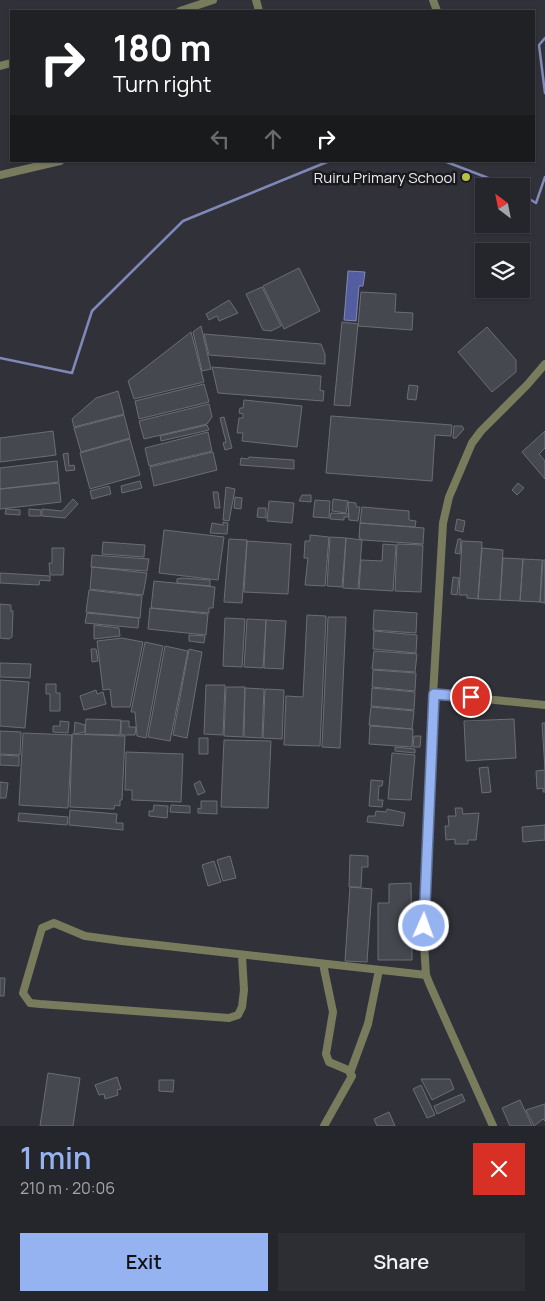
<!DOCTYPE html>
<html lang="en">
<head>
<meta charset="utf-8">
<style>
  body { margin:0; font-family:Manrope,sans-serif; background:#2d2e33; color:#f1f3f6; height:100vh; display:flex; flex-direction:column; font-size:19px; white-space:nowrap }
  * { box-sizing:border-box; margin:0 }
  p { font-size:16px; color:#a3a5a9 }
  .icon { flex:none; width:28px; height:28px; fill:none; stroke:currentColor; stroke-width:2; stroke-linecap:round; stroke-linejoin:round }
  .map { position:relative; height:1126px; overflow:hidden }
  .sheet { display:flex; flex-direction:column; background:#25262b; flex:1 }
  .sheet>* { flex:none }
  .guide { position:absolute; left:10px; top:10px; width:525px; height:152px; border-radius:0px; box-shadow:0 1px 4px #0004,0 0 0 1px #424347; background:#202124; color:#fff; overflow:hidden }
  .needle { width:32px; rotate:328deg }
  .controls { position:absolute; left:475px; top:178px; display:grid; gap:10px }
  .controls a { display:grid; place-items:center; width:55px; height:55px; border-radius:0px; background:#25262b; box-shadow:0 1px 4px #0004,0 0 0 1px #424347; font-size:25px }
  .pin { position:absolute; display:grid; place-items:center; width:42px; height:42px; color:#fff; margin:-21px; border:2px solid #fff; border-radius:50%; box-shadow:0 1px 5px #0007 }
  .me { position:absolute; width:55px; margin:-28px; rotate:2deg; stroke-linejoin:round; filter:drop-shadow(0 0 4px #0008) }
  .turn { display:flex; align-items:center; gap:18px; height:105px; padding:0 20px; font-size:22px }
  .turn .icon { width:65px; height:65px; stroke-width:2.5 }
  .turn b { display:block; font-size:35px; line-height:42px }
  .lanes { display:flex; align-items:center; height:48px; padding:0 20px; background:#0003; justify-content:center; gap:25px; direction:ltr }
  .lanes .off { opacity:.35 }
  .round { display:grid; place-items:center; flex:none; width:52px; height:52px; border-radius:0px; background:#2d2e33 }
  .head { display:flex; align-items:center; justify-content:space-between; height:85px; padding:0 20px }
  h1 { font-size:30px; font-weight:600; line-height:38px; color:#95b2f1 }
  .action { display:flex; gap:10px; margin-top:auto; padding:10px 20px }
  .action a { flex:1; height:58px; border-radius:0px; background:#95b2f1; color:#111; font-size:20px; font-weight:600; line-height:58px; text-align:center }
  .action a+a { background:#2d2e33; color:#f1f3f6 }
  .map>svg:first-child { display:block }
  .water { fill:#535d9f; stroke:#8088b7 }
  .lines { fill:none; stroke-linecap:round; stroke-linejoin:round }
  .stream { stroke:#8088b7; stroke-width:2.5 }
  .building { fill:#464850; stroke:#6b6d75 }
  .street { stroke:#797c5c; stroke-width:8 }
  .route-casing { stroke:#61749d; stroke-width:12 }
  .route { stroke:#95b2f1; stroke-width:9 }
  .poi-dot { fill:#b7c147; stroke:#1a1a1e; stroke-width:2 }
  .labels { text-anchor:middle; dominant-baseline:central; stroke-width:5; stroke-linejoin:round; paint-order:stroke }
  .poi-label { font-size:15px; fill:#eaebf0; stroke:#1a1a1e; text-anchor:end }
</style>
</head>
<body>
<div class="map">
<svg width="545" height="1126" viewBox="0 0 545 1126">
  <rect width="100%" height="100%" fill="#313239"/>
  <!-- water -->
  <path class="water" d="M 348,271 L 365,272 L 363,286 L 359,286 L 356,321 L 344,320 Z"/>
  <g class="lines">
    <!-- stream -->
    <path class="stream" d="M 545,38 L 539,45 L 545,93
      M 444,161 L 509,186
      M 521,194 L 536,203 L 545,177
      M 0,358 L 72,373 L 92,311 L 183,221 L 327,162 L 338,161"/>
  </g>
  <!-- building -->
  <path class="building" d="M 299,268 L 320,311 L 284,329 L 263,286 Z
    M 262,287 L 281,326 L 271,331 L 263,330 L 246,294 Z
    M 361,292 L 396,294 L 395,312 L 413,313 L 412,330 L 358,326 Z
    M 229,300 L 238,313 L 219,321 L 217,316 L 209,320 L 206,314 Z
    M 342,322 L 358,324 L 350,406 L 334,405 Z
    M 201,326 L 211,369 L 202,371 L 193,332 Z
    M 487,327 L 516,360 L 516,372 L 492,392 L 458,352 Z
    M 191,332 L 204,382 L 134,399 L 128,381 Z
    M 204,334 L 321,344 L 325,354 L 325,364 L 209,355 Z
    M 212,367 L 321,376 L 320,390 L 324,391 L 323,401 L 218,393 Z
    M 204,384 L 209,402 L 139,419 L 135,401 Z
    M 409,385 L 418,386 L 416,400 L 407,399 Z
    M 118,391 L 124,414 L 74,427 L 72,419 L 96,398 Z
    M 244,400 L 302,406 L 297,447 L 242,441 L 243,433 L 237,433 L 239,418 L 243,418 L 243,414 L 239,413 L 240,408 L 243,408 Z
    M 209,404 L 212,417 L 207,424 L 144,439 L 139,421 Z
    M 124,415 L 130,438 L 81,452 L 74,428 Z
    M 331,416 L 452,425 L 451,436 L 435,435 L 432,481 L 326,473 Z
    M 224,417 L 232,448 L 225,450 L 223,443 L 226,442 L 220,418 Z
    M 207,425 L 209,430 L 161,441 L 160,436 Z
    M 454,426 L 462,426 L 464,429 L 456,438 L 453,438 Z
    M 53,431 L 56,455 L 0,462 L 0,438 Z
    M 545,431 L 545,448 L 539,454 L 545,461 L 545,479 L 522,452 Z
    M 208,432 L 212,451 L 149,466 L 145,448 Z
    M 130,439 L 140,475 L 90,489 L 80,453 Z
    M 213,452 L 217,470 L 154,486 L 150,467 Z
    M 68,453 L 69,466 L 74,465 L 75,470 L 66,471 L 63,454 Z
    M 249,457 L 294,460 L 294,469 L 240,465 L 241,458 L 248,459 Z
    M 57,461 L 59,482 L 0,489 L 0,468 Z
    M 140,481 L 142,488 L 122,493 L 121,486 Z
    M 59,483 L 61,502 L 0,509 L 0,489 Z
    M 518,483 L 524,488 L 517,495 L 512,490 Z
    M 109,486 L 111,494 L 92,499 L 90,491 Z
    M 226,487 L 235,489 L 229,521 L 223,520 Z
    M 213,492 L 218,492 L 220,508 L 215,508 Z
    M 302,495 L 311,495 L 311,502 L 299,501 Z
    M 235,497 L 242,498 L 241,509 L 234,508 Z
    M 73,499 L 78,504 L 65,518 L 42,516 L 42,509 L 62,511 Z
    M 333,499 L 348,501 L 346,513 L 332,511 Z
    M 315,500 L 330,501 L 329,518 L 313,517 Z
    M 269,501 L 294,503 L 292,523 L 267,521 Z
    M 348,502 L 356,503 L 356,507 L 360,507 L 358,521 L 349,520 Z
    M 362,507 L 409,511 L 409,520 L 416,521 L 415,527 L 360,523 Z
    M 258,508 L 266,508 L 266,518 L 257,517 Z
    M 6,509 L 20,510 L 20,515 L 5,514 Z
    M 29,509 L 41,510 L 41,516 L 29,516 Z
    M 331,513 L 349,514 L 348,517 L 344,517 L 344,520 L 330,519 Z
    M 457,519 L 465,521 L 463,532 L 455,530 Z
    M 223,522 L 228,523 L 227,534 L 210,533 L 212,523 L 223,525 Z
    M 360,523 L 424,528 L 423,544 L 363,540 L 359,538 Z
    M 164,530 L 224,537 L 218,580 L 159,573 Z
    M 310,535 L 329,537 L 325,586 L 305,585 L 308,558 L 304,558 L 305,541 L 310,541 Z
    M 330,537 L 346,538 L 342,587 L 327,586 Z
    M 346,538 L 362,540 L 358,589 L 343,588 Z
    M 229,539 L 247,540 L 242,603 L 224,602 Z
    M 458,539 L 461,539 L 460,554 L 455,553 Z
    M 247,541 L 291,544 L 288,594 L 244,592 Z
    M 462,541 L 482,542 L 478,599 L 467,598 L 467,595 L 459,595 Z
    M 103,542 L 145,545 L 144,557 L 102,554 Z
    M 383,544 L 396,545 L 393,591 L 359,589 L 361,560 L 382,561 Z
    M 397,544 L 423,545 L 421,592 L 395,591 Z
    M 52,548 L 64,548 L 63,575 L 50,575 L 49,563 L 52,563 Z
    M 482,548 L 503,550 L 500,600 L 478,599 Z
    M 92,555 L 149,559 L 147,571 L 91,567 Z
    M 503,558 L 523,559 L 520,601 L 500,600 Z
    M 523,559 L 542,560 L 540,602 L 520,601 Z
    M 543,560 L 545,560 L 545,603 L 540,602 Z
    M 92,567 L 147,573 L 143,595 L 90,589 Z
    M 0,573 L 50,576 L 50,581 L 40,580 L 39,585 L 0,583 Z
    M 453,577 L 459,578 L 457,595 L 451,594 Z
    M 182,578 L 210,580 L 210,586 L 177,583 L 177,579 Z
    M 154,581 L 215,587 L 213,608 L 209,608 L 209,613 L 151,608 Z
    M 89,590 L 142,596 L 140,618 L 86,612 Z
    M 0,604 L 11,605 L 11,611 L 13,611 L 12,637 L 9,639 L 0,638 Z
    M 150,608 L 208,614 L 206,635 L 148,629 Z
    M 374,610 L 417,613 L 416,633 L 373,630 Z
    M 87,613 L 139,618 L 138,628 L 85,623 Z
    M 307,615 L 326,616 L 320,746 L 284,745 L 286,696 L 303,697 Z
    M 328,617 L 346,617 L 340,748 L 322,747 Z
    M 225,618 L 245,619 L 242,667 L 223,666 Z
    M 247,619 L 266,620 L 263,668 L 244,667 Z
    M 266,620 L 286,621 L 283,669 L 264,668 Z
    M 94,625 L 119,628 L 120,636 L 94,639 Z
    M 374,631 L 417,635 L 416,653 L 373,649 Z
    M 189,635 L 205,636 L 204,643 L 189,641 Z
    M 122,638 L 143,642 L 130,707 L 112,707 L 110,689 L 103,690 L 97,641 Z
    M 145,642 L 163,646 L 146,738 L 137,736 L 135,712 L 131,712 Z
    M 165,646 L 188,651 L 170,741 L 148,737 Z
    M 91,649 L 96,649 L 98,661 L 92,662 Z
    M 189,649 L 202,652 L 187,738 L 173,735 Z
    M 374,651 L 417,654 L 415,672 L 372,669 Z
    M 0,663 L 31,664 L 30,678 L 0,677 Z
    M 373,670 L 416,673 L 415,691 L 372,687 Z
    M 0,680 L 29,682 L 25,728 L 0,726 Z
    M 46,684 L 56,684 L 56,693 L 60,693 L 60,711 L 50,711 L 50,694 L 46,694 Z
    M 206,685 L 225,685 L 223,735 L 204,734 Z
    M 226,687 L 245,687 L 243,737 L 224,736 Z
    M 245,688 L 264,689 L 262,738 L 244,737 Z
    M 372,688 L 415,692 L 414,710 L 371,706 Z
    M 265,689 L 284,690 L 282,739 L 263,738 Z
    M 96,690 L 97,694 L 103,692 L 106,704 L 84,710 L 80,696 Z
    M 371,707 L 414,711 L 412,729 L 369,725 Z
    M 86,719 L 121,720 L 120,735 L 85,734 Z
    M 514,719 L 516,758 L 466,761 L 464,721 Z
    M 60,721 L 69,722 L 68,733 L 53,732 L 53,726 L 60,726 Z
    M 121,721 L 129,721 L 129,727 L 136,727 L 135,735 L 121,735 Z
    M 75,722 L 85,725 L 85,732 L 74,734 Z
    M 542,723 L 545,723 L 545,792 L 543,792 L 543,788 L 537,789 L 536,771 L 545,770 Z
    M 370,726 L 413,729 L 412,747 L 369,744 Z
    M 0,731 L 21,732 L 20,755 L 0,754 Z
    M 23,733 L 72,735 L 68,808 L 19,805 Z
    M 72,734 L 125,736 L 122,800 L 120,800 L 120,806 L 115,805 L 114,809 L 70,807 Z
    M 414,736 L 421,736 L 420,747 L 413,747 Z
    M 199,738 L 208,738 L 208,754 L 199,754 Z
    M 224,740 L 271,741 L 268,808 L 221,807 Z
    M 395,747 L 415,749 L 415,753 L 395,751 Z
    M 126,752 L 183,754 L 181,802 L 132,800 L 132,790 L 125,790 Z
    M 392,753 L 415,755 L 411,800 L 388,799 Z
    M 0,755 L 19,756 L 19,766 L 0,765 Z
    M 488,767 L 491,792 L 482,793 L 479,768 Z
    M 371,780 L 383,781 L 382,786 L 379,786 L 378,800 L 383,800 L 382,807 L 369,806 Z
    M 200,781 L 205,792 L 198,795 L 194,784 Z
    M 0,782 L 8,783 L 6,798 L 0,798 Z
    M 201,801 L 217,801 L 217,814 L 198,813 L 198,808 L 201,809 Z
    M 154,805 L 168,806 L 167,818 L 149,816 L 149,811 L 153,811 Z
    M 171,805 L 190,806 L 190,813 L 170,812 Z
    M 455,808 L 462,808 L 463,814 L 479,813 L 476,840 L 468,840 L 468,844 L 455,844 L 455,839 L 446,840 L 445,826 L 449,826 L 448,816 L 456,816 Z
    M 387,809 L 405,813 L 403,826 L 367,822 L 368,816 L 375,816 L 376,811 L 386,812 Z
    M 70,810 L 117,814 L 116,823 L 123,823 L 123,830 L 69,825 Z
    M 19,813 L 68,817 L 67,825 L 18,821 Z
    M 545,825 L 545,840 L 523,842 L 522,827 Z
    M 350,855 L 368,856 L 368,867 L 362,867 L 361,887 L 349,887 Z
    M 230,856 L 236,878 L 223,881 L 217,860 Z
    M 214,861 L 221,882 L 208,886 L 202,865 Z
    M 411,883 L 412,960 L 378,960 L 378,903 L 389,903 L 389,884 Z
    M 350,887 L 372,889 L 367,962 L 345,961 Z
    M 0,978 L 5,978 L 4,996 L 0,996 Z
    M 48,1073 L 80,1078 L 73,1126 L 40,1126 Z
    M 117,1077 L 121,1089 L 117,1090 L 118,1095 L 105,1099 L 104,1094 L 99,1095 L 95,1085 Z
    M 421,1079 L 450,1079 L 454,1089 L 432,1100 Z
    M 159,1080 L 174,1080 L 173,1092 L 159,1091 Z
    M 421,1085 L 435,1115 L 427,1118 L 413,1089 Z
    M 462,1094 L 465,1101 L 437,1114 L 434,1106 Z
    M 520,1100 L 532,1126 L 510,1126 L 502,1108 Z
    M 545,1104 L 545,1121 L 543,1119 L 534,1126 L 526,1110 Z
    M 389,1112 L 395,1126 L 377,1126 L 374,1119 Z"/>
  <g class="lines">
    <!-- street -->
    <path class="street" d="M 256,0 L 259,11
      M 433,0 L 437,11
      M 180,11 L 213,0
      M 0,66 L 11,63
      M 0,175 L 60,161
      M 434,694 L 545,705
      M 242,956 L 244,990 L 242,1007 L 238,1015 L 229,1018 L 40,1004 L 30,1003 L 23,993 L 42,928 L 54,923 L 85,936 L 122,941 L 426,975
      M 323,964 L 333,1012 L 326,1054 L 329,1062 L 348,1070 L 352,1076 L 324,1126
      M 350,1073 L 368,1024 L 379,970
      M 493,1126 L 430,985 L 426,975 L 424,944 L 431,730 L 443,523 L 449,497 L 472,443 L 481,431 L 527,385 L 545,364"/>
  </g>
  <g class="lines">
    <!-- route casing -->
    <g class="route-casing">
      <path id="route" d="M 424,926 L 434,694 L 471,697"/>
    </g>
    <!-- route -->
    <use href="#route" class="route"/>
  </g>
  <!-- markers -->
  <circle class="poi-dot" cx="466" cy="177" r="5"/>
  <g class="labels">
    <!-- poi labels -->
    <g class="poi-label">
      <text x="456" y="177">Ruiru Primary School</text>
    </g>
  </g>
</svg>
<div class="controls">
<a><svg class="needle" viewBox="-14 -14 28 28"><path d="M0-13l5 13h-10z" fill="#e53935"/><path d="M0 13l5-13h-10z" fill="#a3a5a9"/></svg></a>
<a><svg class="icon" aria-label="layers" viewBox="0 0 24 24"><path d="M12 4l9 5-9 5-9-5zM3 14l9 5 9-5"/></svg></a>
</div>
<div class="pin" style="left:471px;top:697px;background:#d93025"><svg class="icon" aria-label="arrive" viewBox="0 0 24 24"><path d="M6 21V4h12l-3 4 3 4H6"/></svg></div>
<svg class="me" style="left:424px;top:926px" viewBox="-20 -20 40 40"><circle r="17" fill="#95b2f1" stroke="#fff" stroke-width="3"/><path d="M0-11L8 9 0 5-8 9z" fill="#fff"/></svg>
<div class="guide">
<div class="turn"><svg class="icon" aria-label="right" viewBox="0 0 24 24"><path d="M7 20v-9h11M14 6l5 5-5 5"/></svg><div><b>180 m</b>Turn right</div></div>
<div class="lanes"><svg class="icon off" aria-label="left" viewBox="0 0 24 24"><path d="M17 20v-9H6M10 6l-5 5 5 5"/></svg><svg class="icon off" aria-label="ahead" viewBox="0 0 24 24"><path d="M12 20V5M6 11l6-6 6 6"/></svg><svg class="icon" aria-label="right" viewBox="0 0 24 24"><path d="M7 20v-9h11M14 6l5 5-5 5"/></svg></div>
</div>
</div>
<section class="sheet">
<div class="head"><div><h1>1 min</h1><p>210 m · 20:06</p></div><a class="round" style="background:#d93025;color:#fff"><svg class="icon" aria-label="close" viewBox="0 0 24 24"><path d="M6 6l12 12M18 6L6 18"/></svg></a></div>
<div class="action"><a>Exit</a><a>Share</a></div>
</section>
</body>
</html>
